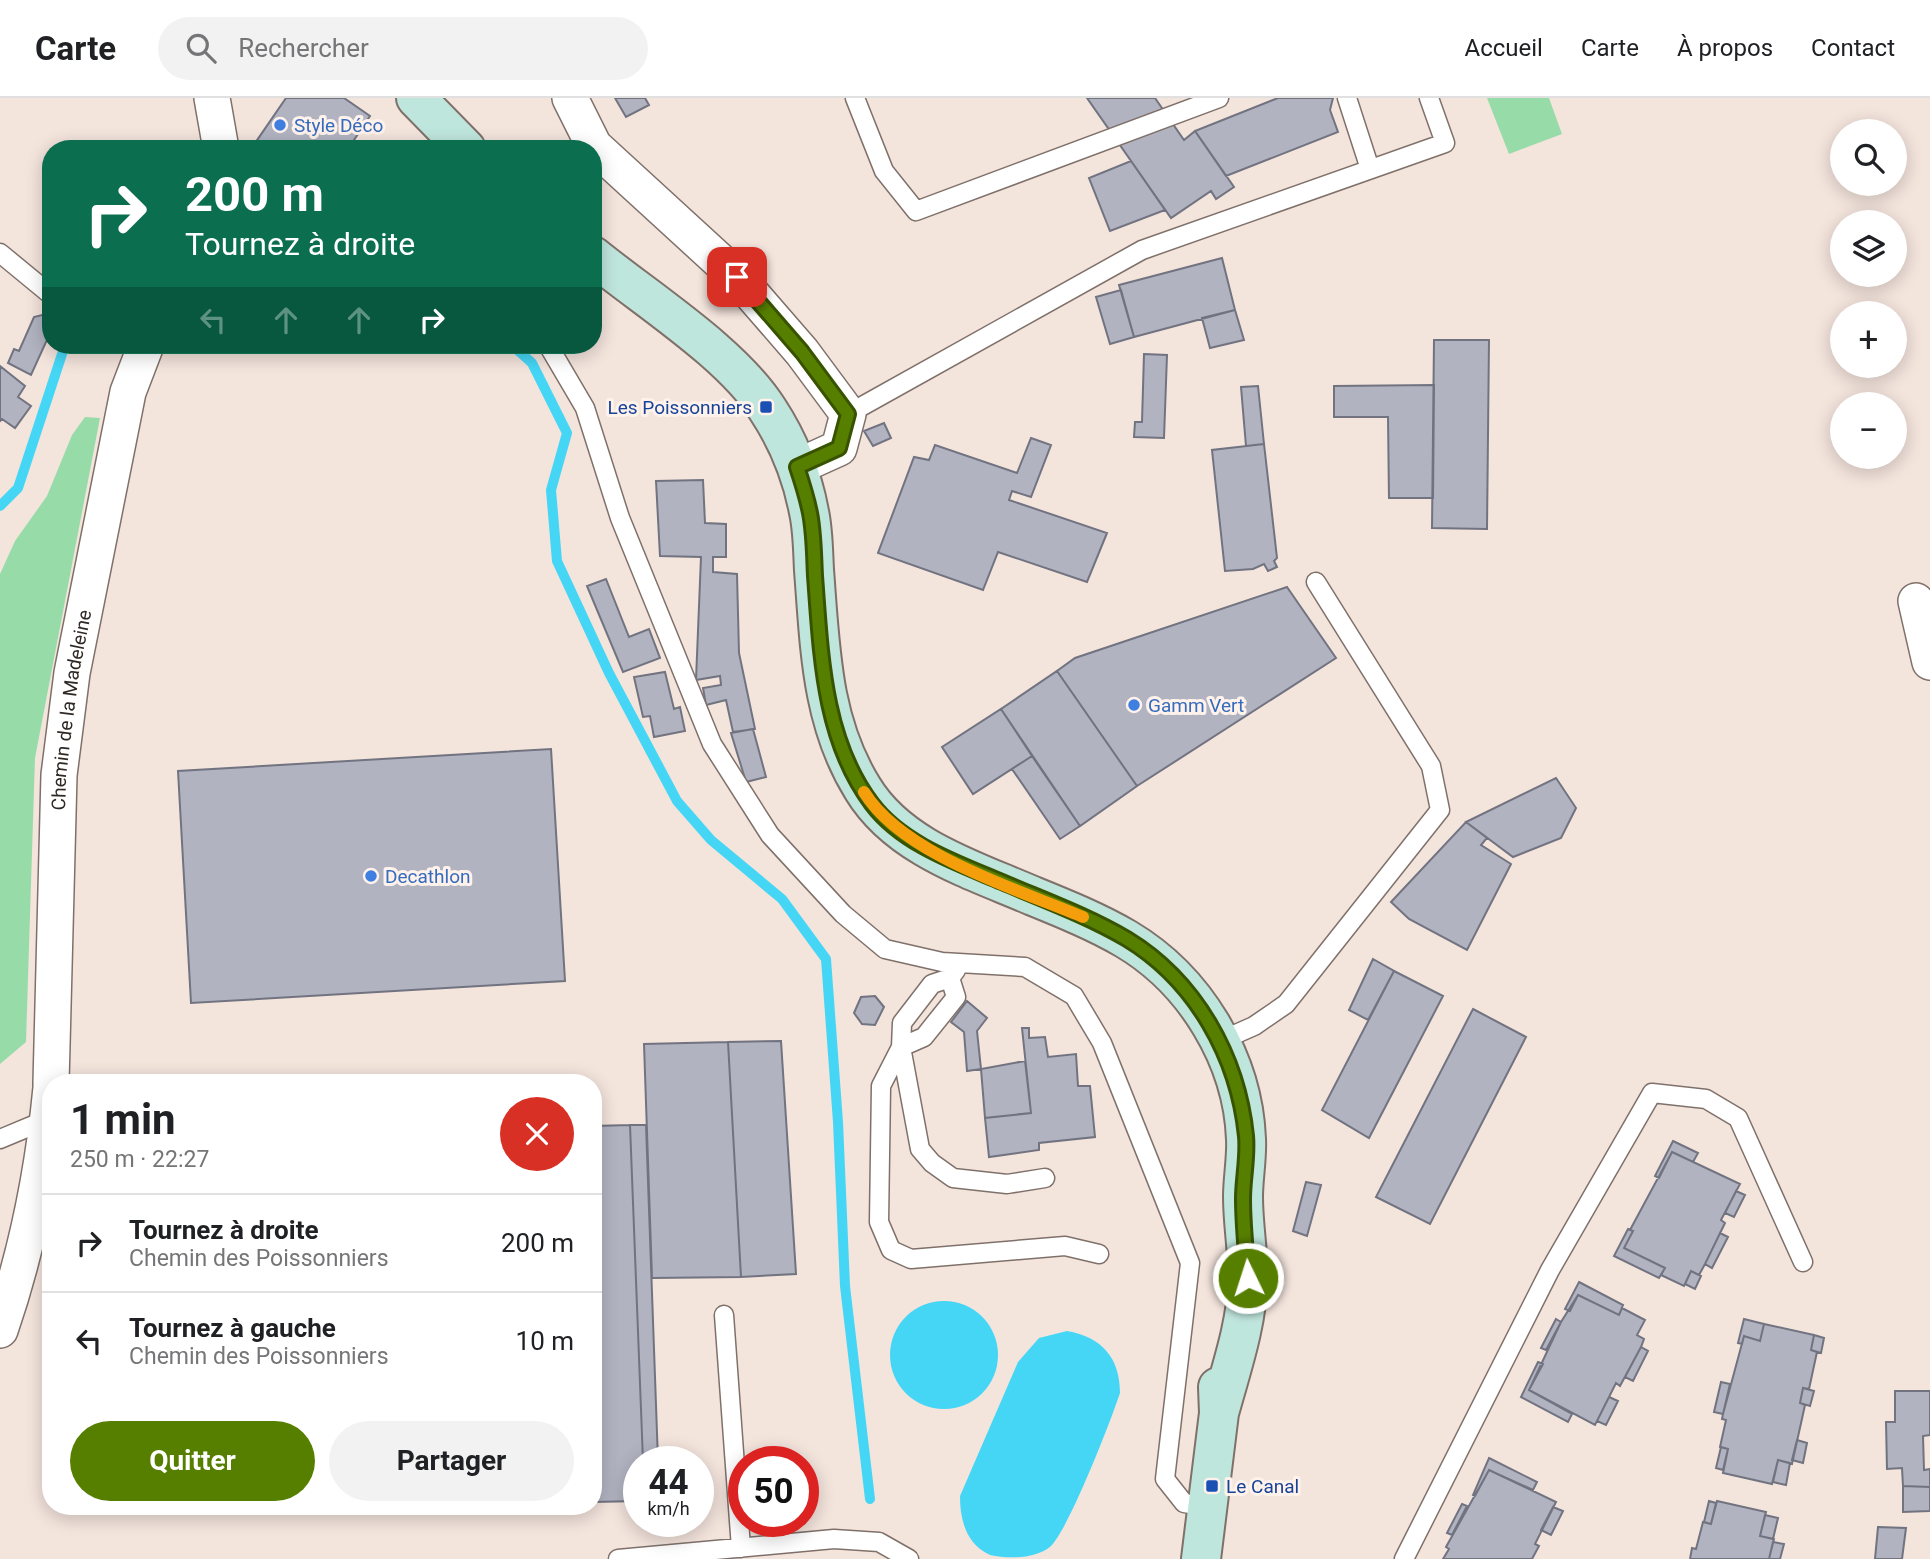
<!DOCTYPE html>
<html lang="fr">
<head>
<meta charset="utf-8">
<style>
  body { margin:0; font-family:Roboto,sans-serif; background:#f2f2f2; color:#202124; height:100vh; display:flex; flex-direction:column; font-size:26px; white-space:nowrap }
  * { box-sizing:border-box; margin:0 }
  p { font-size:23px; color:#757577 }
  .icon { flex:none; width:38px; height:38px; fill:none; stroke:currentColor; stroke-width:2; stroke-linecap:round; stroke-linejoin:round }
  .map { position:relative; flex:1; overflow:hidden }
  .sheet { position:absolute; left:42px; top:976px; width:560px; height:441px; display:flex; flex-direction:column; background:#fff; border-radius:28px; box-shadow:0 4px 18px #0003 }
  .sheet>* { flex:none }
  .guide { position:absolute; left:42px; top:42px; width:560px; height:214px; border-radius:28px; box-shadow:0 4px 18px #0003; background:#0b6e4f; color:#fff; overflow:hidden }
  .buttons { position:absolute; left:1830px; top:21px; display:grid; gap:14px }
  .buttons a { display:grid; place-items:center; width:77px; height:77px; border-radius:50%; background:#fff; box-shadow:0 4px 18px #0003; font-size:35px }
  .speed { position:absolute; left:623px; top:1348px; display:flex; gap:14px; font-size:35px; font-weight:700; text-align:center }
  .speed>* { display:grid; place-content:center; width:91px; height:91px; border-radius:50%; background:#fff; box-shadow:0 4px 18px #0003; line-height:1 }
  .speed small { font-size:18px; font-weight:400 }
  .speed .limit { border:10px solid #d22; background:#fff; color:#111 }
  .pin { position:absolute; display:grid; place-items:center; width:60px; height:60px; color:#fff; margin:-30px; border-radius:14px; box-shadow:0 4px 10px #0006 }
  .me { position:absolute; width:77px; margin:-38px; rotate:356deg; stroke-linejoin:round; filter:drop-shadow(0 0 5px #0008) }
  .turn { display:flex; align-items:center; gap:24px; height:147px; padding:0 28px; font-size:32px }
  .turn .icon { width:91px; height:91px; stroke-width:2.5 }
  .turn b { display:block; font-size:49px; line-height:60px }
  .lanes { display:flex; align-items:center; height:66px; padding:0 28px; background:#0003; justify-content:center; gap:35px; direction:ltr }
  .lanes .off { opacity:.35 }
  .round { display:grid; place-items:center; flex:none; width:74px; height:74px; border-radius:37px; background:#f2f2f2 }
  .overview { display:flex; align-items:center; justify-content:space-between; height:119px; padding:0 28px }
  h1 { font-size:42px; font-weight:700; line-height:52px }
  .cta { display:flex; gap:14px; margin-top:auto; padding:14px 28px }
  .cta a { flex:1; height:80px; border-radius:42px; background:#567f00; color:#fff; font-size:28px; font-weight:700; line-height:80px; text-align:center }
  .cta a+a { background:#f2f2f2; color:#202124 }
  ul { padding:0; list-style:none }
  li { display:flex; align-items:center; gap:21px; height:98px; padding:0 28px; border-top:2px solid #e0e0e0 }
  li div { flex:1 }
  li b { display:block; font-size:26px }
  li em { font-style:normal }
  header { display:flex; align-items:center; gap:42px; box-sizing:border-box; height:98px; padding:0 35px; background:#fff; border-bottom:2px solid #e0e0e0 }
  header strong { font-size:33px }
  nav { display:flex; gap:38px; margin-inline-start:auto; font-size:24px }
  .search { width:490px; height:63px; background:#f2f2f2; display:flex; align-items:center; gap:18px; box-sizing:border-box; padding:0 24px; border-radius:38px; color:#757577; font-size:26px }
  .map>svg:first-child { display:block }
  .green { fill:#97dca8 }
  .water { fill:#45d6f6 }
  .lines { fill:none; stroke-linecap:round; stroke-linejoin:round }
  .stream { stroke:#45d6f6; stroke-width:10 }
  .building { fill:#b1b3c1; stroke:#727380; stroke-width:2 }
  .lane-casing { stroke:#7f716a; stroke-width:21 }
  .street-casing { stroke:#7f716a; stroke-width:38 }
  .secondary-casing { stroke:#7f716a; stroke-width:42 }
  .lane { stroke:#fff; stroke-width:18 }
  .street { stroke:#fff; stroke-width:35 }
  .secondary { stroke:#bfe6dd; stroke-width:38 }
  .route-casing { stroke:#385300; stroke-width:18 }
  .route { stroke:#567f00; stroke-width:12 }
  .slow { stroke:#f59e0b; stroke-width:12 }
  .shop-dot { fill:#3f7fe0; stroke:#fef2eb; stroke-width:2.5 }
  .transit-dot { fill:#1a4fb4; stroke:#fef2eb; stroke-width:2.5 }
  .labels { text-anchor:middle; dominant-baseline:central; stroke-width:6; stroke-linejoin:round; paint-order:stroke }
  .shop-label { font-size:19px; fill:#366cbe; stroke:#fef2eb; text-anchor:start }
  .transit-label { font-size:19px; fill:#164399; stroke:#fef2eb; text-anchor:end }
  .street-label { font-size:19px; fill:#2f2926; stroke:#fef2eb }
</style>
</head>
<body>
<header>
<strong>Carte</strong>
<div class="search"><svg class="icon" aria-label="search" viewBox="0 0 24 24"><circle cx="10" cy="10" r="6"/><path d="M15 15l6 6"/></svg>Rechercher</div>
<nav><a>Accueil</a><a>Carte</a><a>À propos</a><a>Contact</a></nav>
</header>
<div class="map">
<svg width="1930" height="1461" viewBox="0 0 1930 1461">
  <rect width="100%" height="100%" fill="#f3e4dc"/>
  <!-- green -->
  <path class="green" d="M 1487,0 L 1549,0 L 1562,36 L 1509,56 Z
    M 85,319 L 100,320 L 35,660 L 26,944 L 0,966 L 0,476 L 15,443 L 47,398 L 72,337 Z"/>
  <!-- water -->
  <path class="water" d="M890 1257a54 54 0 1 1 108 0a54 54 0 1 1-108 0Z
    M 1067,1233 C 1102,1239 1120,1260 1120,1295 C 1110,1325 1070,1428 1051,1448 C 1036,1461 1009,1461 990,1457 C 966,1446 960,1422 960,1398 L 1018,1264 L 1039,1240 Z"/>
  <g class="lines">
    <!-- stream -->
    <path class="stream" d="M 512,247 L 532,265 L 567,335 L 551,392 L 557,463 L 609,575 L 677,703 L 711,742 L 782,801 L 826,861 L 838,1024 L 845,1188 L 870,1401
      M 0,408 L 18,390 L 65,247"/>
  </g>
  <!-- building -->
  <path class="building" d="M 286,0 L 344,0 L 370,18 L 348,51 L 251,51 Z
    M 615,0 L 645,0 L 649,7 L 626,19 Z
    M 1087,0 L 1155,0 L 1184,42 L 1195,33 L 1234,89 L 1216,101 L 1211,93 L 1171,120 Z
    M 1278,0 L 1333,0 L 1330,12 L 1338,34 L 1226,78 L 1195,33 Z
    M 1131,63 L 1165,112 L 1110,133 L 1089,80 Z
    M 1222,160 L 1235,212 L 1134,239 L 1119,187 Z
    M 1121,192 L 1134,239 L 1110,246 L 1096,199 Z
    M 1235,212 L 1244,242 L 1210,250 L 1202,220 Z
    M 42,217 L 51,221 L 51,233 L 31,277 L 8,265 L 14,251 L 19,253 L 34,219 Z
    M 1434,242 L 1489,242 L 1487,431 L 1432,430 Z
    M 1144,256 L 1167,257 L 1164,340 L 1134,339 L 1135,324 L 1142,324 Z
    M 0,268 L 25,288 L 18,299 L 31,308 L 15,330 L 2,321 L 0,323 Z
    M 1434,287 L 1433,400 L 1389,400 L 1388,319 L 1334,319 L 1334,288 Z
    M 1258,288 L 1264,346 L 1246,348 L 1241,289 Z
    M 884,325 L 891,340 L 873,348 L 864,333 Z
    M 1031,340 L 1051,347 L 1031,399 L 1012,393 L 1009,402 L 1107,435 L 1087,484 L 998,454 L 983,492 L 878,455 L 914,359 L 929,362 L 935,347 L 1017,375 Z
    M 1264,346 L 1277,460 L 1274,463 L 1277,469 L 1268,473 L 1264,466 L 1253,471 L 1225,473 L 1212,352 Z
    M 703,382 L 705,425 L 726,426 L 726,459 L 713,459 L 713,474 L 737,476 L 739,555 L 755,631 L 733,634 L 726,602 L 706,607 L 703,590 L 721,587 L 720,578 L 696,582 L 701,459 L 660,458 L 656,383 Z
    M 606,481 L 629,539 L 649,531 L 660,560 L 623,574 L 587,488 Z
    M 1287,489 L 1336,560 L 1137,688 L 1057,573 L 1075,560 Z
    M 1057,573 L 1137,688 L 1080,728 L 1001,611 Z
    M 665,574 L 674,611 L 680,609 L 685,633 L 654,639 L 650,618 L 643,619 L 634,579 Z
    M 1001,611 L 1032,658 L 973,696 L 942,649 Z
    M 753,631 L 766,679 L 746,684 L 731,635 Z
    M 551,651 L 565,883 L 191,905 L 178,673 Z
    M 1032,658 L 1080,728 L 1060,741 L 1012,671 Z
    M 1556,680 L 1576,710 L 1561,740 L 1513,759 L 1466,724 Z
    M 1466,724 L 1487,740 L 1481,747 L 1511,766 L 1467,852 L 1409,821 L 1391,804 Z
    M 1373,861 L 1394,873 L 1368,922 L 1349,912 Z
    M 1394,873 L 1443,898 L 1369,1040 L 1322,1012 Z
    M 875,898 L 884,909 L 875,927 L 862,926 L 854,915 L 861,899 Z
    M 967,903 L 987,920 L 977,933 L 981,971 L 967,973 L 964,934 L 951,924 Z
    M 1473,911 L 1526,939 L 1430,1126 L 1376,1099 Z
    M 1022,930 L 1029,930 L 1029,940 L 1045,939 L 1048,959 L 1076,956 L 1078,988 L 1090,988 L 1095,1039 L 1039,1045 L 1039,1052 L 989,1059 L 985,1020 L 1031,1015 Z
    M 781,943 L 796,1176 L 741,1179 L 728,944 Z
    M 728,944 L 741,1179 L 652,1180 L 644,946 Z
    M 1025,963 L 1031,1015 L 985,1020 L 981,971 Z
    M 630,1027 L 643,1363 L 639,1363 L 639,1403 L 593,1404 L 593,1028 Z
    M 630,1027 L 646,1027 L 658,1363 L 643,1363 Z
    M 1673,1043 L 1698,1055 L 1693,1064 L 1672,1054 L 1659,1080 L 1655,1078 Z
    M 1672,1054 L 1740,1086 L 1721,1122 L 1725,1125 L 1705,1166 L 1699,1177 L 1691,1173 L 1684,1188 L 1661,1177 L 1665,1170 L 1624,1150 L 1633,1133 L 1630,1132 Z
    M 1306,1084 L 1321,1087 L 1307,1138 L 1293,1133 Z
    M 1736,1093 L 1745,1097 L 1734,1119 L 1725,1115 Z
    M 1628,1131 L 1633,1133 L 1624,1150 L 1665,1170 L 1659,1180 L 1614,1158 Z
    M 1720,1135 L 1728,1139 L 1712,1170 L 1705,1166 Z
    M 1691,1173 L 1701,1178 L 1695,1191 L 1685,1186 Z
    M 1579,1184 L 1623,1207 L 1619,1217 L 1578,1197 L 1570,1213 L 1565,1211 Z
    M 1578,1197 L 1619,1217 L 1622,1210 L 1645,1222 L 1637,1237 L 1644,1241 L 1641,1249 L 1620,1288 L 1616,1285 L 1595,1327 L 1529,1292 L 1561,1224 Z
    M 1556,1221 L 1561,1224 L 1546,1252 L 1541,1250 Z
    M 1744,1221 L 1764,1226 L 1760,1243 L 1744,1238 L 1742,1246 L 1738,1245 Z
    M 1764,1226 L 1814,1237 L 1811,1252 L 1817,1254 L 1809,1291 L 1803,1290 L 1800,1305 L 1805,1307 L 1792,1366 L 1778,1362 L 1772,1386 L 1723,1375 L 1728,1351 L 1720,1349 L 1726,1322 L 1722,1321 L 1723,1316 L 1744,1238 L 1760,1243 Z
    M 1814,1237 L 1824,1240 L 1821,1255 L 1811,1252 Z
    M 1641,1249 L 1648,1253 L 1633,1283 L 1625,1279 Z
    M 1538,1264 L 1543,1266 L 1529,1292 L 1572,1316 L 1568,1324 L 1521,1299 Z
    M 1721,1284 L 1730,1286 L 1723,1316 L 1714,1314 Z
    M 1803,1290 L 1814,1293 L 1810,1308 L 1800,1305 Z
    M 1895,1293 L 1930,1293 L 1930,1337 L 1923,1338 L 1924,1372 L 1930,1371 L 1930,1389 L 1903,1388 L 1902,1370 L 1887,1371 L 1886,1324 L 1895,1324 Z
    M 1609,1299 L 1618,1303 L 1606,1327 L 1597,1323 Z
    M 1797,1342 L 1807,1345 L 1803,1365 L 1792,1362 Z
    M 1721,1349 L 1728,1351 L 1723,1372 L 1716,1370 Z
    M 1489,1360 L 1537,1384 L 1533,1392 L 1489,1372 L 1475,1398 L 1473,1397 Z
    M 1778,1362 L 1790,1365 L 1786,1387 L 1773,1384 Z
    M 1489,1372 L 1556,1404 L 1535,1446 L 1539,1448 L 1532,1461 L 1443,1461 L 1449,1451 L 1446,1449 Z
    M 1903,1388 L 1930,1389 L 1930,1413 L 1903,1414 Z
    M 1709,1403 L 1716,1405 L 1711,1426 L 1704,1424 Z
    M 1717,1403 L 1766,1414 L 1760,1438 L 1774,1441 L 1769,1461 L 1690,1461 L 1692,1450 L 1696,1451 L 1703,1424 L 1711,1426 Z
    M 1462,1406 L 1467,1408 L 1452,1437 L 1447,1435 Z
    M 1553,1409 L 1563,1413 L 1551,1437 L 1541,1432 Z
    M 1765,1417 L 1778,1420 L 1773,1441 L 1760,1438 Z
    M 1878,1429 L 1906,1430 L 1902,1461 L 1875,1461 Z
    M 1773,1444 L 1784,1446 L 1780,1461 L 1769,1461 Z"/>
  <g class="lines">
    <!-- lane casing -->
    <g class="lane-casing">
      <path id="lane" d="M 855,0 L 884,73 L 916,113 L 1219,0
        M 1347,0 L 1370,71
        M 0,155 L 51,197
        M 548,247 L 585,310 L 620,420 L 712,646 L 770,737 L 843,816 L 885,851 L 942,864 L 1025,869 L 1074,898 L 1102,945 L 1190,1165 L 1165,1381 L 1184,1405 L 1209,1409
        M 848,316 L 1142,152 L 1445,45 L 1429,0
        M 956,872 L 950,880 L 932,886 L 902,925 L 901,949 L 920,1051 L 932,1065 L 953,1080 L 1007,1086 L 1045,1080
        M 950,880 L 956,899 L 924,939 L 901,949 L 881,988 L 879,1124 L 891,1152 L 911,1161 L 1065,1148 L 1099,1156
        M 1220,943 L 1254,928 L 1286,906 L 1440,712 L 1431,668 L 1316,484
        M 0,1041 L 48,1021
        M 724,1217 L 741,1450
        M 618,1461 L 834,1441 L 879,1444 L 909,1461
        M 1404,1461 L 1550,1172 L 1652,995 L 1706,1001 L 1738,1020 L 1803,1164"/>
    </g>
    <!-- street casing -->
    <g class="street-casing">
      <g id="street">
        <path d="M 212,0 L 221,51"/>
        <path d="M 570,0 L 594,48 L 737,179 L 802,254 L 848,316 L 839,350 L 797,369"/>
        <path d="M 1916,503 L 1930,564"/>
        <path id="s1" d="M 51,985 L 59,677 L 72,575 L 128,294 L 146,247"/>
        <path d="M 0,1232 C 27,1154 43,1073 51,990"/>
      </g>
    </g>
    <!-- secondary casing -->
    <g class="secondary-casing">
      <path id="secondary" d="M 416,0 L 466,51
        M 593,158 C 647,202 732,255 768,312 C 789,344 802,377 809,414 C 813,432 813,453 814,472 C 820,549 821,624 863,691 C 899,750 973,772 1033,798 C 1065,811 1097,824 1126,841 C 1195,882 1243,961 1246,1041 C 1247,1060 1243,1080 1243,1099 C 1243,1126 1248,1153 1248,1180 C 1247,1226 1231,1271 1219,1315
        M 1201,1461 L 1219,1315 L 1218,1289"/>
    </g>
    <!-- lane -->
    <use href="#lane" class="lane"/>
    <!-- street -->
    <use href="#street" class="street"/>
    <!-- secondary -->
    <use href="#secondary" class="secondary"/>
  </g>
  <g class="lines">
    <!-- route casing -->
    <g class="route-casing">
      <path id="route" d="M 737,179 L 802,254 L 848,316 L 839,350 L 797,369 C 802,384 807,400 810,415 C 814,435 814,458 815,478 C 821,556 823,641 872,706 C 902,746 957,765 1002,784 C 1044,802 1088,818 1127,841 C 1196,883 1238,959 1246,1038 C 1248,1059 1243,1080 1243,1101 C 1243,1127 1246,1154 1248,1180"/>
    </g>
    <!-- route -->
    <use href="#route" class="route"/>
    <!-- slow -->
    <path class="slow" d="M 864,694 C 903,757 1017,791 1083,819"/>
  </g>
  <!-- markers -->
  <g class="shop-dot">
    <circle cx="280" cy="27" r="7"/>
    <circle cx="1134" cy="607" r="7"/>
    <circle cx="371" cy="778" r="7"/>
  </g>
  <g class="transit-dot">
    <rect x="759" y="302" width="14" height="14" rx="3.5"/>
    <rect x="1205" y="1381" width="14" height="14" rx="3.5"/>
  </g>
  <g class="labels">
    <!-- shop labels -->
    <g class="shop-label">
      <text x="294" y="27">Style Déco</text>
      <text x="1148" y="607">Gamm Vert</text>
      <text x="385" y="778">Decathlon</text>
    </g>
    <!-- transit labels -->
    <g class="transit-label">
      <text x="752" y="309">Les Poissonniers</text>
      <text x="1226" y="1388" text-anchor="start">Le Canal</text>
    </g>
    <!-- street labels -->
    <g class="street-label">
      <text stroke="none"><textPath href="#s1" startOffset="374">Chemin de la Madeleine</textPath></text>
    </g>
  </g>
</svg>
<div class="buttons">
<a><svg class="icon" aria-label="search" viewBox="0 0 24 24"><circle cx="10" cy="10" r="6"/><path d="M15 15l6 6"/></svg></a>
<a><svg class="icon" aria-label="layers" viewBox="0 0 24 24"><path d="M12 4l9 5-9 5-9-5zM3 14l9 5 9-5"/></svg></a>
<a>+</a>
<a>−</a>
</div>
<div class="speed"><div>44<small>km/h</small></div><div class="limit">50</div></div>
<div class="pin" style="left:737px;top:179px;background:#d93025"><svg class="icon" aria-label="arrive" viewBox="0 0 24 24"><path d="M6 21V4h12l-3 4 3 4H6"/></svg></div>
<svg class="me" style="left:1248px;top:1180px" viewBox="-20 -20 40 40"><circle r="17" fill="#567f00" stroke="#fff" stroke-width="3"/><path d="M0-11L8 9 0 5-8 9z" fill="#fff"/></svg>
<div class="guide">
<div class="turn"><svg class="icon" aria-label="right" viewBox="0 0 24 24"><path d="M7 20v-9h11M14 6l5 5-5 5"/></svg><div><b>200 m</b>Tournez à droite</div></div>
<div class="lanes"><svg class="icon off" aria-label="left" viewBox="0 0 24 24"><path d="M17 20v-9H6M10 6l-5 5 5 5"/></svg><svg class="icon off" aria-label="ahead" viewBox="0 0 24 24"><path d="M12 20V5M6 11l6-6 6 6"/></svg><svg class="icon off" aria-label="ahead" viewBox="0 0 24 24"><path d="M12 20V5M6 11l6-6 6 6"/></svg><svg class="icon" aria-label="right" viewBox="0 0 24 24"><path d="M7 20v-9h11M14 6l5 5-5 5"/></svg></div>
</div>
<section class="sheet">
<div class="overview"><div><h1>1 min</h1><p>250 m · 22:27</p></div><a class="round" style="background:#d93025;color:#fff"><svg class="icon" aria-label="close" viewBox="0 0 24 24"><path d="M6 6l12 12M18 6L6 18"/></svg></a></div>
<ul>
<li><svg class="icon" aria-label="right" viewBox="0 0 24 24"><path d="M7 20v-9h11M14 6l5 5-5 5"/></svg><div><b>Tournez à droite</b><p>Chemin des Poissonniers</p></div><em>200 m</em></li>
<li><svg class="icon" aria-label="left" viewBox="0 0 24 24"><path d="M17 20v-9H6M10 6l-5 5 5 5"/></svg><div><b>Tournez à gauche</b><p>Chemin des Poissonniers</p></div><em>10 m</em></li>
</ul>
<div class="cta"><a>Quitter</a><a>Partager</a></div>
</section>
</div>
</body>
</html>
